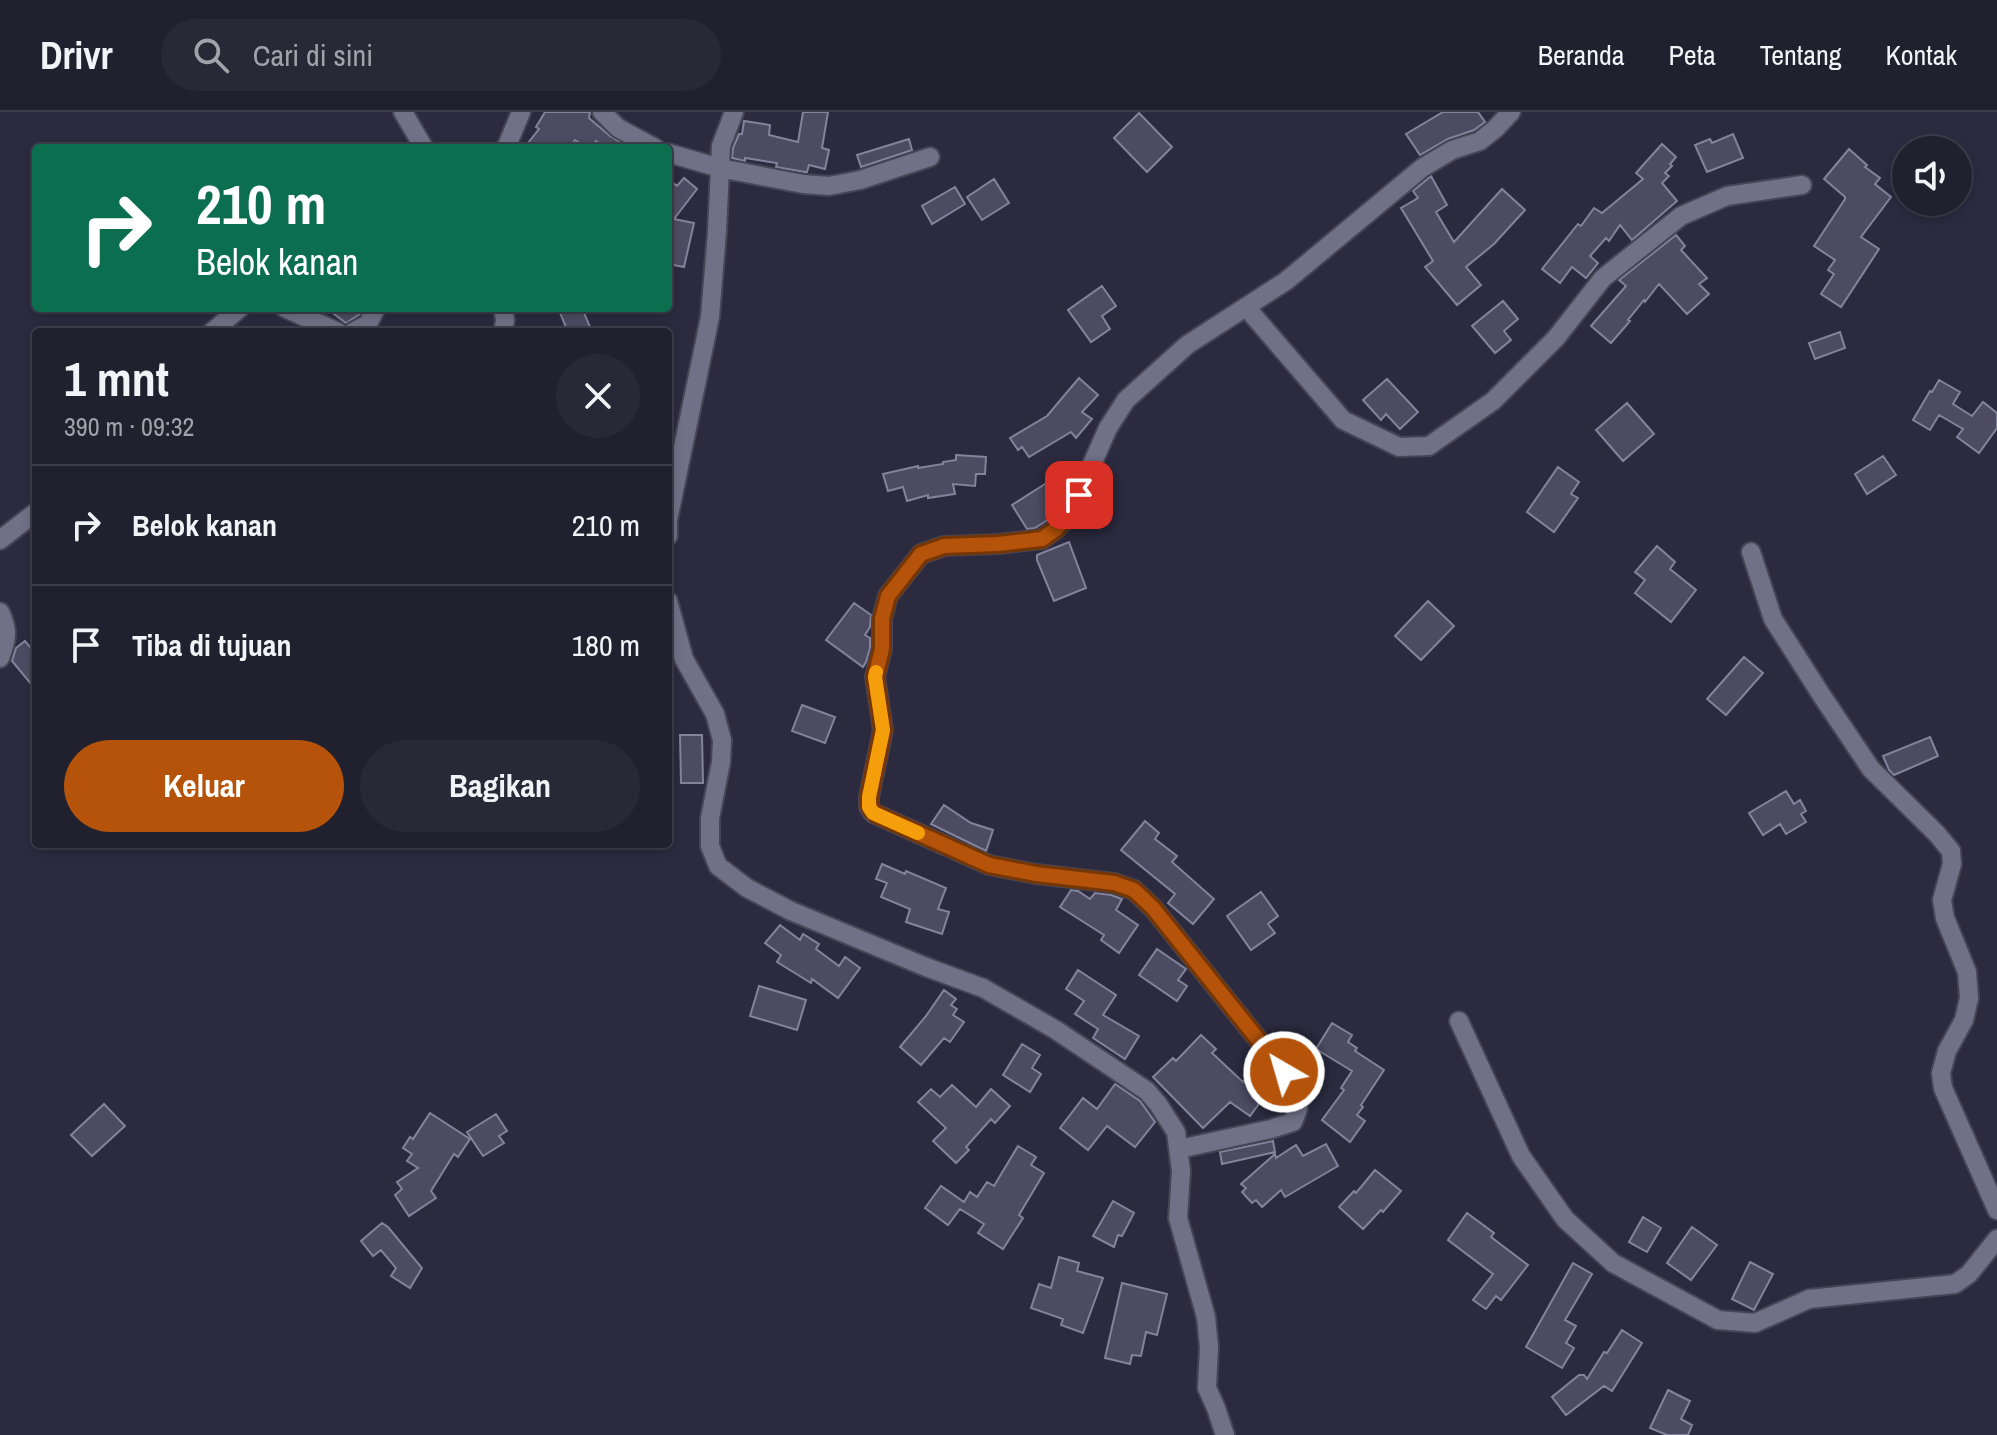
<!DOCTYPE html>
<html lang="id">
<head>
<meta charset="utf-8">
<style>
  body { margin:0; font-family:"Archivo Narrow",sans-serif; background:#282837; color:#f1f3f6; height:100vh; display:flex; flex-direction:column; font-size:30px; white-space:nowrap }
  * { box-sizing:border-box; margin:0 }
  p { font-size:26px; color:#a2a3aa }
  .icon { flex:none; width:44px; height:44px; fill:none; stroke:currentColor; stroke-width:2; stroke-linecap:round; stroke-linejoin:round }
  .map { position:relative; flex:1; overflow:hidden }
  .details { position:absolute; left:32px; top:216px; width:640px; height:520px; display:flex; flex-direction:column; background:#20202f; border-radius:8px; box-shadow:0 4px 12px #0003,0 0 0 2px #3d3e4b }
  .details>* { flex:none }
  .top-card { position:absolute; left:32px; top:32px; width:640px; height:168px; border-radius:8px; box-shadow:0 4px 12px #0003,0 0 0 2px #3d3e4b; background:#0b6e4f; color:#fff; overflow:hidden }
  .tools { position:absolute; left:1892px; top:24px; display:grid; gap:16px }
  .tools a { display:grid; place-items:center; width:80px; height:80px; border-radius:50%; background:#20202f; box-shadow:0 4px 12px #0003,0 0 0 2px #3d3e4b; font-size:40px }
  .pin { position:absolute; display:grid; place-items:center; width:68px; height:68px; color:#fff; margin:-34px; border-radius:16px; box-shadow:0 4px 12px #0006 }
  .me { position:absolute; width:88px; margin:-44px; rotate:322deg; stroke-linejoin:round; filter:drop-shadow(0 0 6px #0008) }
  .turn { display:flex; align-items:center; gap:28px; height:168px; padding:0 32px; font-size:36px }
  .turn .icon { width:104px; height:104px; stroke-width:2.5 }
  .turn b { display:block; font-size:56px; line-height:68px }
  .round { display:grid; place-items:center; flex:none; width:84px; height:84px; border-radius:42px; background:#282837 }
  .head { display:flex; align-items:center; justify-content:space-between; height:136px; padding:0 32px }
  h1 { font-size:48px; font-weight:800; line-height:60px }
  .action { display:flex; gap:16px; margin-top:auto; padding:16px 32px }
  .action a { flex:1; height:92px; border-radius:48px; background:#b45309; color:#fff; font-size:32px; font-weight:800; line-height:92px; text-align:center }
  .action a+a { background:#282837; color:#f1f3f6 }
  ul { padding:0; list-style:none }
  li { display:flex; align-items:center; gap:24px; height:120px; padding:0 32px; border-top:2px solid #3d3e4b }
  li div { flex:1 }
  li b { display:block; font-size:30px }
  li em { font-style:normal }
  header { display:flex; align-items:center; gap:48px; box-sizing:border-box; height:112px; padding:0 40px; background:#20202f; border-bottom:2px solid #3d3e4b }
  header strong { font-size:38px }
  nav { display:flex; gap:44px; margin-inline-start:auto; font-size:28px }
  .search { width:560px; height:72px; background:#282837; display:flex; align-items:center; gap:20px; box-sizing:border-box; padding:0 28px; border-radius:44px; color:#a2a3aa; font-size:30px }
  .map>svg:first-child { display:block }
  .building { fill:#4c4b62; stroke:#84839c; stroke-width:2 }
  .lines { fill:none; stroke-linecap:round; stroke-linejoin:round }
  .minor-casing { stroke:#464556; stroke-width:22 }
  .minor { stroke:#707087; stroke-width:18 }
  .route-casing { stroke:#753606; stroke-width:20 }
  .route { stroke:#b45309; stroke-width:14 }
  .slow { stroke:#f59e0b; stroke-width:14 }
</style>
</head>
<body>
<header>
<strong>Drivr</strong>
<div class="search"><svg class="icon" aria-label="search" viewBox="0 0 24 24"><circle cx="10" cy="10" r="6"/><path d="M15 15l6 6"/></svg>Cari di sini</div>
<nav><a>Beranda</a><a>Peta</a><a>Tentang</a><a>Kontak</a></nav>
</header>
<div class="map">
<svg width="1997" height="1323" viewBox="0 0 1997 1323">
  <rect width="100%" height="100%" fill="#2b2a3f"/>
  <!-- building -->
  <path class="building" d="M 545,0 L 590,0 L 589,6 L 610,24 L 630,36 L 606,36 L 596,29 L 591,36 L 588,36 L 575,28 L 570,36 L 524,36 L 539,17 L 536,15 Z
    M 803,0 L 828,0 L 822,36 L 829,38 L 825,57 L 809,53 L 807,60 L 805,60 L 776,55 L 777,51 L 745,46 L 745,49 L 732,46 L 733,36 L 739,22 L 742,22 L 744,9 L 770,13 L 769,23 L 798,30 Z
    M 1443,0 L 1478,0 L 1485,10 L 1474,18 L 1448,27 L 1420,43 L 1406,22 Z
    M 1139,1 L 1172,35 L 1147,60 L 1114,26 Z
    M 1733,22 L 1743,46 L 1707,60 L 1695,33 L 1710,27 L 1712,31 Z
    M 909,27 L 912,38 L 861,55 L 857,43 Z
    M 1662,32 L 1676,45 L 1670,52 L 1672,54 L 1665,61 L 1669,64 L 1662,71 L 1677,89 L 1632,128 L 1620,113 L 1609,129 L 1606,126 L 1590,144 L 1598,151 L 1586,166 L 1572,155 L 1560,171 L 1542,157 L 1578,112 L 1581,114 L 1594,96 L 1602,101 L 1643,67 L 1636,61 Z
    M 1849,37 L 1867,53 L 1865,55 L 1880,66 L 1875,72 L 1891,85 L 1861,125 L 1879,137 L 1841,195 L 1821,182 L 1834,162 L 1828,158 L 1835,148 L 1814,134 L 1845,87 L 1845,85 L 1824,67 Z
    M 1431,64 L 1447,93 L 1436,100 L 1454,130 L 1502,77 L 1525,98 L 1494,132 L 1466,155 L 1481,173 L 1457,193 L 1425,155 L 1433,149 L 1401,96 L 1418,86 L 1413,79 Z
    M 684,66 L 697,77 L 674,107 L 694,111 L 684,155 L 668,152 L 668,125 L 671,110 L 668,114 L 668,67 L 677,74 Z
    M 994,67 L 1009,91 L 982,108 L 967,85 Z
    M 955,75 L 965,92 L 932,112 L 922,94 Z
    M 1676,123 L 1685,134 L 1681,138 L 1707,166 L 1699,172 L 1709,182 L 1687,202 L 1659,172 L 1645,190 L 1644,188 L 1628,208 L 1630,209 L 1611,231 L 1591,214 L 1626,174 L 1619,168 Z
    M 1102,174 L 1116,194 L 1102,204 L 1110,217 L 1091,230 L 1068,198 Z
    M 1503,189 L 1518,207 L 1504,219 L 1511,228 L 1495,241 L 1472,214 Z
    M 326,196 L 352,196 L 360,202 L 346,211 Z
    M 558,196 L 582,196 L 590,215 L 579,220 L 568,220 Z
    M 1840,220 L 1845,236 L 1815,247 L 1809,231 Z
    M 1079,266 L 1098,283 L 1082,300 L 1092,307 L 1076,326 L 1071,320 L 1029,345 L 1022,335 L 1018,338 L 1010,326 L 1047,304 Z
    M 1387,267 L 1418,300 L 1400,317 L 1386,302 L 1381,308 L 1363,288 Z
    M 1939,268 L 1960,280 L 1953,292 L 1972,304 L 1983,290 L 1997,301 L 1997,316 L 1979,341 L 1957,325 L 1963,317 L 1939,303 L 1930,318 L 1913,308 L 1930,279 L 1932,280 Z
    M 1627,291 L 1654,322 L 1623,349 L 1596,318 Z
    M 956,343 L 986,345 L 985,362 L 976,362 L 975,374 L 953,372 L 955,382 L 928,386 L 928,383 L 907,389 L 903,375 L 888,379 L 883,362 L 918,354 L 918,356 L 943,352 L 943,350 L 956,348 Z
    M 1883,344 L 1896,363 L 1867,382 L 1855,362 Z
    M 1558,355 L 1579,370 L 1571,382 L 1578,386 L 1554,420 L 1527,400 Z
    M 1048,370 L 1062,391 L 1049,407 L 1035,416 L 1027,417 L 1012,393 Z
    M 1069,430 L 1086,476 L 1054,489 L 1037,448 L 1037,443 Z
    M 1657,434 L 1675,450 L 1670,457 L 1696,478 L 1671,510 L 1635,481 L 1645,468 L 1635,460 Z
    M 1428,489 L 1454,514 L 1421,548 L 1395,524 Z
    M 854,491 L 871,503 L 870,515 L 865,523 L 870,526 L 870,536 L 866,550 L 863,555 L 826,528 Z
    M 25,529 L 36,542 L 36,578 L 12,549 L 16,536 Z
    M 1744,545 L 1763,561 L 1726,603 L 1707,587 Z
    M 802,593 L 835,605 L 825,631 L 792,619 Z
    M 680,623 L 702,623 L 703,671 L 681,671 Z
    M 1930,625 L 1938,644 L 1894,663 L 1889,658 L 1883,644 Z
    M 1786,679 L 1794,692 L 1800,688 L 1806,699 L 1801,702 L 1806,710 L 1786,722 L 1780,712 L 1763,723 L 1749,701 Z
    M 944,693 L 971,711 L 993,718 L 986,739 L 931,712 Z
    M 1145,709 L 1159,721 L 1155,727 L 1177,744 L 1172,750 L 1214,787 L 1193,812 L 1168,791 L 1175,782 L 1121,738 Z
    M 882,752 L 905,762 L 906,759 L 946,776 L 938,797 L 949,800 L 942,822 L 906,810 L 910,797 L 881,785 L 887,771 L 876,767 Z
    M 1071,778 L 1078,779 L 1090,787 L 1095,781 L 1111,783 L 1122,787 L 1116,798 L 1138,813 L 1119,841 L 1101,828 L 1104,823 L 1060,795 Z
    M 1261,780 L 1278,804 L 1268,812 L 1275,821 L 1251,838 L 1227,804 Z
    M 780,813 L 800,828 L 803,822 L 819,832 L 816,837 L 839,854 L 845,845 L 860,856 L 838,886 L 812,867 L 811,871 L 777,850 L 781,843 L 765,831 Z
    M 1157,837 L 1186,857 L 1178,868 L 1187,874 L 1177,889 L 1139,863 Z
    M 1078,858 L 1116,883 L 1103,903 L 1139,924 L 1125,947 L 1093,926 L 1098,917 L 1075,902 L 1084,889 L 1066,877 Z
    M 759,874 L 806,888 L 797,918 L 750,904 Z
    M 944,878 L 956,887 L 951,893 L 957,897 L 953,903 L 964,910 L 950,930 L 944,926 L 921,953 L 900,935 L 926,904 Z
    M 1332,911 L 1352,923 L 1348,930 L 1357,936 L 1355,939 L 1384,958 L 1361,993 L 1363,995 L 1357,1003 L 1365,1009 L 1350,1030 L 1322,1008 L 1344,978 L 1341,976 L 1352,959 L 1316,937 Z
    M 1201,923 L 1216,937 L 1212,941 L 1243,970 L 1251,959 L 1272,974 L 1250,1004 L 1230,990 L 1203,1016 L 1153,965 L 1173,946 L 1176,949 Z
    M 1022,932 L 1040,943 L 1032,956 L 1041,962 L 1030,980 L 1003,963 Z
    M 1115,972 L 1140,989 L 1155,1010 L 1135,1035 L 1107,1014 L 1088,1038 L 1060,1016 L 1083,986 L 1097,997 Z
    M 952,973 L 976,995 L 991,977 L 1010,994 L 995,1011 L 991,1007 L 966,1035 L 969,1038 L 956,1051 L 933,1029 L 946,1016 L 918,990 L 931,977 L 940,985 Z
    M 104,992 L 125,1014 L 92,1044 L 71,1023 Z
    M 430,1001 L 470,1027 L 458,1045 L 454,1042 L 431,1079 L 436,1086 L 409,1104 L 395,1083 L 402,1077 L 397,1070 L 418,1056 L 407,1049 L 412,1042 L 403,1036 L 410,1025 L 413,1027 Z
    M 496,1002 L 507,1019 L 499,1024 L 504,1031 L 483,1044 L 467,1020 Z
    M 1273,1029 L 1275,1040 L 1222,1052 L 1220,1040 Z
    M 1326,1032 L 1338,1054 L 1285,1085 L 1281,1078 L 1262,1095 L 1256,1088 L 1252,1091 L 1242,1080 L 1246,1076 L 1241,1072 L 1275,1042 L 1276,1046 L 1296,1033 L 1303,1044 Z
    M 1018,1034 L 1036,1045 L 1031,1053 L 1044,1061 L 1019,1103 L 1023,1106 L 1003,1137 L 978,1121 L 984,1112 L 960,1097 L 948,1113 L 925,1096 L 941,1074 L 964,1090 L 970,1080 L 977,1085 L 987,1070 L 994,1074 Z
    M 1375,1058 L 1401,1079 L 1383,1100 L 1381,1098 L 1363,1117 L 1339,1095 L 1354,1079 L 1356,1081 Z
    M 1113,1089 L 1134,1101 L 1122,1124 L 1118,1123 L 1114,1135 L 1093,1124 Z
    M 1467,1101 L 1494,1121 L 1491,1125 L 1528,1153 L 1501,1188 L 1496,1184 L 1486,1197 L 1473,1188 L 1493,1162 L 1448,1128 Z
    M 1643,1105 L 1661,1116 L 1647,1140 L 1629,1130 Z
    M 382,1111 L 388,1115 L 422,1156 L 410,1176 L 391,1164 L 396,1156 L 381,1138 L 373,1144 L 361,1129 Z
    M 1692,1115 L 1717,1133 L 1691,1168 L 1667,1151 Z
    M 1059,1145 L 1079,1151 L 1077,1159 L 1103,1166 L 1083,1221 L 1061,1213 L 1063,1207 L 1031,1196 L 1039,1172 L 1051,1176 Z
    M 1750,1150 L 1773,1162 L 1754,1198 L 1732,1187 Z
    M 1573,1151 L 1592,1162 L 1565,1208 L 1576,1214 L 1566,1231 L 1574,1236 L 1562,1256 L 1526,1235 Z
    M 1122,1171 L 1167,1182 L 1157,1223 L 1146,1220 L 1141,1244 L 1132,1243 L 1130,1252 L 1105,1246 Z
    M 1622,1218 L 1642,1231 L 1612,1279 L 1604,1274 L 1566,1303 L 1552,1285 L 1579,1263 L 1584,1263 L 1587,1267 L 1604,1240 L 1607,1241 Z
    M 1668,1278 L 1690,1289 L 1681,1307 L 1692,1313 L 1688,1323 L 1667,1323 L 1650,1316 Z"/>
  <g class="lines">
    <!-- minor casing -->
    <g class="minor-casing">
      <path id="minor" d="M 403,0 L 424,36
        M 602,0 L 618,16 L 655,36
        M 506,36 L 521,0
        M 668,41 L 720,56 L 803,72 L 829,74 L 860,68 L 930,45
        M 1246,195 L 1343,308 L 1399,335 L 1429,334 L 1493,289 L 1556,226 L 1603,166 L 1681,104 L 1727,84 L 1802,73
        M 285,196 L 338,220
        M 503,196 L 505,208 L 503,220
        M 212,220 L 240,196
        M 353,220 L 368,212 L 376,196
        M 668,424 L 668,408 L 710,205 L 717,120 L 721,34 L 734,0
        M 0,428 L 36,400
        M 1751,440 L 1773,507 L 1822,584 L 1871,657 L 1937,722 L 1951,739 L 1952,752 L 1942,788 L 1945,806 L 1967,860 L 1969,886 L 1964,908 L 1947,939 L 1941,961 L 1943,976 L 1997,1098
        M 668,489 L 684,547 L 715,602 L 722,628 L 721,650 L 710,706 L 710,734 L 718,754 L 747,776 L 791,799 L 926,855 L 983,876 L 1056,918 L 1147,979 L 1158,992 L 1176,1020 L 1181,1059 L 1178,1106 L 1206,1205 L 1209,1235 L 1207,1276 L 1216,1296 L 1225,1323
        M 0,500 C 9,518 7,528 0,546
        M 1459,909 L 1521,1044 L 1565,1107 L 1613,1151 L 1718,1208 L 1755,1211 L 1809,1187 L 1955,1172 L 1969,1162 L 1997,1127
        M 1179,1037 L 1271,1017 L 1293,1010 L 1298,997 L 1295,974 L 1153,796 L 1134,778 L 1114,771 L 1036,762 L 989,753 L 873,701 L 869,695 L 869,685 L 883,618 L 875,565 L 882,537 L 882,507 L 888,484 L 921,442 L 944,434 L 998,432 L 1042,427 L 1056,417 L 1070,402 L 1108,316 L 1126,288 L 1187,233 L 1286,169 L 1422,56 L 1452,38 L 1480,29 L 1495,17 L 1511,0"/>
    </g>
    <!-- minor -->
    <use href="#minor" class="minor"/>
  </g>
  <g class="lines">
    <!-- route casing -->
    <g class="route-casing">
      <path id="route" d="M 1079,383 L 1070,402 L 1056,417 L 1042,427 L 998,432 L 944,434 L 921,442 L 888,484 L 882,507 L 882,537 L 875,565 L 883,618 L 869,685 C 869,695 870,699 880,704 L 989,753 L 1036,762 L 1114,771 L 1134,778 L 1153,796 L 1284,960"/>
    </g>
    <!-- route -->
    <use href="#route" class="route"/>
    <!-- slow -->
    <path class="slow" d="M 876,560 L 875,565 L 883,618 L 869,685 L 869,695 L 873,701 L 918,721"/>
  </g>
</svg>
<div class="tools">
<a><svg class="icon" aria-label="sound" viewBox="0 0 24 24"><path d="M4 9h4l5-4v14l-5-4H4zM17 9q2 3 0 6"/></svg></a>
</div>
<div class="pin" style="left:1079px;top:383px;background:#d93025"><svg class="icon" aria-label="arrive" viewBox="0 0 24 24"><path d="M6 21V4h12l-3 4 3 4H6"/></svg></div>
<svg class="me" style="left:1284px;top:960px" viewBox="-20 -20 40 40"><circle r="17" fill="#b45309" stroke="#fff" stroke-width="3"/><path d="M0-11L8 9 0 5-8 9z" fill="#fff"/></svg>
<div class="top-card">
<div class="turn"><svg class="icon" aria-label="right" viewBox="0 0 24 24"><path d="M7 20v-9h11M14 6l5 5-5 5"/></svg><div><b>210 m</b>Belok kanan</div></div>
</div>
<section class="details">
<div class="head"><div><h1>1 mnt</h1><p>390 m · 09:32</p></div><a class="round"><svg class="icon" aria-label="close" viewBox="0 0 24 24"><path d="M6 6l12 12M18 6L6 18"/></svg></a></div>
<ul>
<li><svg class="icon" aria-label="right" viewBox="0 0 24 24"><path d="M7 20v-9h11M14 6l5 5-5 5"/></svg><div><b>Belok kanan</b></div><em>210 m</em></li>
<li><svg class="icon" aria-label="arrive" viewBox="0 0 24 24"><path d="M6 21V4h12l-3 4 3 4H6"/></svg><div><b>Tiba di tujuan</b></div><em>180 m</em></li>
</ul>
<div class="action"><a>Keluar</a><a>Bagikan</a></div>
</section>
</div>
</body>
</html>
